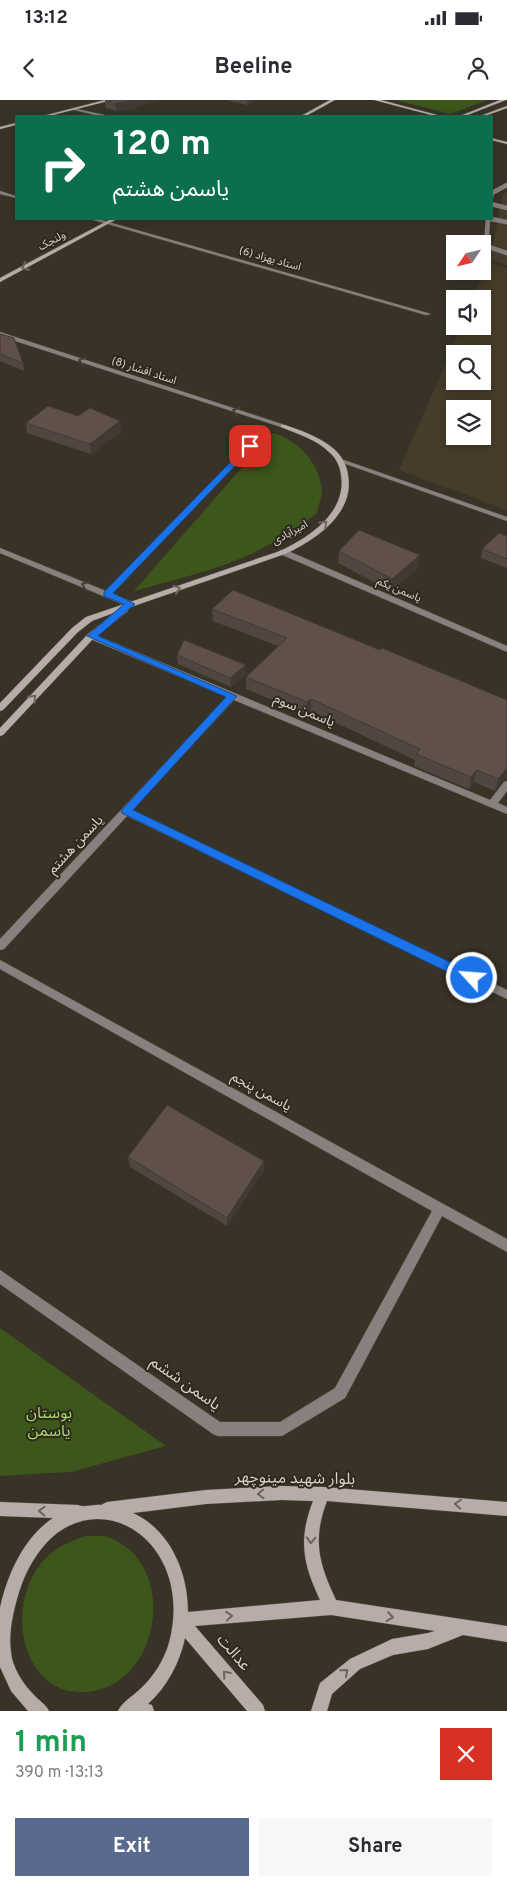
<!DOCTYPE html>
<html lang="en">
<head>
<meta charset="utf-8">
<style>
  body { margin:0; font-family:Overpass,"Noto Sans Arabic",sans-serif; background:#f7f7f7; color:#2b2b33; height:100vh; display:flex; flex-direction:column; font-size:19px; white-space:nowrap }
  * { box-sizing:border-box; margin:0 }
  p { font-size:16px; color:#7c7c81 }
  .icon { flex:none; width:28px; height:28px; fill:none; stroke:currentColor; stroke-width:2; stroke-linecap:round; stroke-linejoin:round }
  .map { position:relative; height:1611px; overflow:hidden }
  .sheet { display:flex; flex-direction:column; background:#fff; flex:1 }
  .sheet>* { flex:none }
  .guide { position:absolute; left:15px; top:15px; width:478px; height:105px; border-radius:0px; box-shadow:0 2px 12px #0003; background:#0b6e4f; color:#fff; overflow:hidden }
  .needle { width:32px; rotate:235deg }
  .tools { position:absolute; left:446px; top:135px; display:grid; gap:10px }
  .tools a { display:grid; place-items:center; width:45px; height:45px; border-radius:0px; background:#fff; box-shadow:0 2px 12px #0003; font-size:25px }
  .pin { position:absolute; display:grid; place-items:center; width:42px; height:42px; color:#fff; margin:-21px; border-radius:10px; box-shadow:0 2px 8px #0006 }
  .me { position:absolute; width:55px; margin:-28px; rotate:296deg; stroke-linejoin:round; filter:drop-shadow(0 0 4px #0008) }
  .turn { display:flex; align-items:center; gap:18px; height:105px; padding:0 15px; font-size:22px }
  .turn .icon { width:65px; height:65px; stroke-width:2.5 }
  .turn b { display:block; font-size:35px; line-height:42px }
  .round { display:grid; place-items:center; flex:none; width:52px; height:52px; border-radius:0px; background:#f7f7f7 }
  .head { display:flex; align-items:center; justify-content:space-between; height:85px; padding:0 15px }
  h1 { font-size:30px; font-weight:700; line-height:38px; color:#1e9e55 }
  .cta { display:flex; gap:10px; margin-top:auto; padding:10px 15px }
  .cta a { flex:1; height:58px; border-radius:0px; background:#596a8e; color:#fff; font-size:20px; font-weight:700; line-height:58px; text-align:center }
  .cta a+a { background:#f7f7f7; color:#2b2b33 }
  .status { display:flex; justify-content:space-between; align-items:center; height:35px; padding:0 25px; background:#fff; direction:ltr }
  .status svg { height:14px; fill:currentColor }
  header { display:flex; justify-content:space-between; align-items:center; height:65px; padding:0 15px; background:#fff; font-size:22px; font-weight:700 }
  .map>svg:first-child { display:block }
  .built { fill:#463c2a; fill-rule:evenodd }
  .medical { fill:#473d2d }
  .green { fill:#3c561b }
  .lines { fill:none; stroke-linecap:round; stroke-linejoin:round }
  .lane-casing { stroke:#555045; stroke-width:5 }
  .street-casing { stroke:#555045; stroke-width:1 }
  .secondary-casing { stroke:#555045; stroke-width:1 }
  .lane { stroke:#88807f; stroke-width:4.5 }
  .street { fill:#88807f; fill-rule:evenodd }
  .secondary { fill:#b8aca9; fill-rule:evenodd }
  .wall { fill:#524640 }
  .shaded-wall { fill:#423934 }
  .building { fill:#5f514a; stroke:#423934 }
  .oneway { stroke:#6d645c }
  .oneway2 { stroke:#453f36 }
  .route { fill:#1a73e8; stroke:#114b97 }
  .labels { text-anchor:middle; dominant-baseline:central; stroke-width:4; stroke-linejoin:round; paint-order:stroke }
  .far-street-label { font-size:11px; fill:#d6d2cb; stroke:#2f291d }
  .street-label { font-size:14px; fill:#d6d2cb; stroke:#2f291d }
  .near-street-label { font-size:16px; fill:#d6d2cb; stroke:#2f291d }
  .near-park-label { font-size:16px; fill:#a6da68; stroke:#2f291d }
</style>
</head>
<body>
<div class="status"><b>13:12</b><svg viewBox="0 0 49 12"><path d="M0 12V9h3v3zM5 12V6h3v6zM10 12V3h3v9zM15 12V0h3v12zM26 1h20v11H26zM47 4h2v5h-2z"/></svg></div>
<header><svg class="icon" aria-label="back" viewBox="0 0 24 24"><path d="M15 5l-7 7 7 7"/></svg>Beeline<svg class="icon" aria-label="person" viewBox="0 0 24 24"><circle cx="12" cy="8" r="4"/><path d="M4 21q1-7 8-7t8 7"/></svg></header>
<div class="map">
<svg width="507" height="1611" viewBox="0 0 507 1611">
  <rect width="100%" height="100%" fill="#393327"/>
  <!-- built -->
  <path class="built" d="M 489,163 L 507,168 L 507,410 L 399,370 L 462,226 L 482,226 L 482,199 L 473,199 ZM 455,254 L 482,254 L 482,281 L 455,281 ZM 455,309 L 482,309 L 482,336 L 455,336 Z"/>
  <!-- medical -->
  <path class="medical" d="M 507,92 L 507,165 L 490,160 L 503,94 Z"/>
  <!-- green -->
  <path class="green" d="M 395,0 L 488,0 L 450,14 Z
    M 272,333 C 298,339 319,363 322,390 C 322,397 318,406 317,413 C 296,428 275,443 251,454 C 214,471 173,480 134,491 Z
    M 0,1228 L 166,1346 L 71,1372 L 0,1376 Z
    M 85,1436 C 91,1436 98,1436 104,1436 C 115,1438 125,1446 133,1453 C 175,1497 149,1591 83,1592 C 72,1592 60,1590 51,1583 C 12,1555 14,1486 49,1455 C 60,1446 71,1441 85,1436 Z"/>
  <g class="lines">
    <!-- lane casing -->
    <g class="lane-casing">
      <path id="lane" d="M 491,97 L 492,93 L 507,85
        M 491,104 L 507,108
        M 488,119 L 486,146 L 507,153
        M 491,119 L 507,122"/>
    </g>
    <!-- street casing -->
    <g class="street-casing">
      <path id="street" d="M 72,8 L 105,15 L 107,16 L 100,16 L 74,10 Z
        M 0,91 L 16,96 L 16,98 L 0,94 Z
        M 90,119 L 98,119 L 431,214 L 426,215 Z
        M 0,232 L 285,325 L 286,326 L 281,327 L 0,236 Z
        M 261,332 L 266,333 L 112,494 L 133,502 L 133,506 L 127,506 L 0,453 L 0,448 L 106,491 Z
        M 340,360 L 344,360 L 507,417 L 507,421 L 340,362 Z
        M 280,450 L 286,450 L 507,546 L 507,552 L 280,454 Z
        M 91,533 L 490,700 L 504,682 L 507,681 L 507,691 L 498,703 L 507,707 L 507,714 L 234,600 L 132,710 L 507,890 L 507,899 L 127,716 L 4,849 L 0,850 L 0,839 L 227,597 L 88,538 L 88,534 Z
        M 0,860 L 507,1139 L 507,1152 L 442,1116 L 345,1298 L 282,1336 L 218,1336 L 213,1334 L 0,1184 L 0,1170 L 220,1322 L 280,1322 L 335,1288 L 432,1111 L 0,869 Z"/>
    </g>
    <!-- secondary casing -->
    <g class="secondary-casing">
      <path id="secondary" d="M 105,0 L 112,0 L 49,16 L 43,16 Z
        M 330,0 L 335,0 L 306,16 L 301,16 Z
        M 374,0 L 381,0 L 441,16 L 435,16 Z
        M 500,0 L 506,0 L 465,16 L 460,16 Z
        M 507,6 L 507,8 L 485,16 L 480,16 Z
        M 16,23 L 16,25 L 0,29 L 0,27 Z
        M 491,38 L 507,42 L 507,44 L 491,40 Z
        M 111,119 L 117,119 L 0,182 L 0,178 Z
        M 281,325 L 285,325 C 302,331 320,337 334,349 C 341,355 347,365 348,375 C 355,413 316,440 285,454 L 128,508 L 128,511 L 94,538 L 3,635 L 0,636 L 0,628 L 88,534 L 116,512 L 92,521 L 78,532 L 3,610 L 0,611 L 0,603 L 72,528 L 86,517 L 280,451 C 310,437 347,412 341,375 C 340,366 336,358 329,352 C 316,339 297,334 281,327 Z
        M 281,1386 L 323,1387 L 507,1402 L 507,1416 L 327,1401 C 312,1440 319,1464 336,1500 L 507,1526 L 507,1542 L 463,1535 L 428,1549 L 393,1555 L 360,1569 L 332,1594 L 327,1611 L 311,1611 L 320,1583 L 350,1559 L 392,1539 L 428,1533 L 435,1531 L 331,1515 L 195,1526 L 263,1605 L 265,1611 L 247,1611 L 185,1538 C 180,1562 167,1587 148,1604 L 152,1605 L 154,1611 L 118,1611 C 122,1602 132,1597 139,1590 C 153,1578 164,1560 169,1543 C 200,1426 65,1361 20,1489 C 14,1508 8,1532 11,1552 C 12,1567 23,1584 34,1595 C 39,1601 46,1604 49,1611 L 28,1611 L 11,1591 L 0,1567 L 0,1508 C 7,1475 24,1437 53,1418 L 0,1416 L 0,1402 L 78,1405 C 85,1408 94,1404 101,1405 L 107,1402 L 206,1390 ZM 281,1400 L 313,1401 C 298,1440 303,1464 320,1500 L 188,1512 C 188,1472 170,1430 133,1413 L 206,1404 Z"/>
    </g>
    <!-- lane -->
    <use href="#lane" class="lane"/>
    <!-- street -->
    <use href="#street" class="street"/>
    <!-- secondary -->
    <use href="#secondary" class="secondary"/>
  </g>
  <!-- wall -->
  <path class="wall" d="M 105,0 L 157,0 L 130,10 L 116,11 L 106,8 Z
    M 226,0 L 257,0 L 247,5 Z
    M 0,234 L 23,263 L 24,271 L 0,261 Z
    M 26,323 L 121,332 L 91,354 L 27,333 Z
    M 507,436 L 507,468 L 481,458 L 482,449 Z
    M 339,451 L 419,467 L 391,491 L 338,463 Z
    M 233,490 L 507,676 L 495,691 L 474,682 L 469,689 L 414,666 L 415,660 L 311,611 L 307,614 L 246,589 L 246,577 L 278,546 L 213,521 L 212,509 Z
    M 177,555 L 246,574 L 231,587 L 178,564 Z
    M 128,1057 L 264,1061 L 264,1070 L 227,1126 L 130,1067 Z"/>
  <!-- shaded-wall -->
  <path class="shaded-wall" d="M 133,0 L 157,0 L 130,10 L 116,11 L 115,3 Z
    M 247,0 L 257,0 L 247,5 Z
    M 120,321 L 121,332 L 91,354 L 90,344 Z
    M 420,455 L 419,467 L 391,491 L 392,479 Z
    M 246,565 L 246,574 L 231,587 L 230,578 Z
    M 311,599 L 311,611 L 307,614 L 307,602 Z
    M 507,668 L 507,676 L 495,691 L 498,679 Z
    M 477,670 L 474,682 L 469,689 L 471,677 Z
    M 264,1061 L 264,1070 L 227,1126 L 227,1118 Z"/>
  <!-- building -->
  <path class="building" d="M 105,0 L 133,0 L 130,1 L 115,3 Z
    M 0,234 L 14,238 L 23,263 L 0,254 Z
    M 48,306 L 78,316 L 90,308 L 120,321 L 90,344 L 26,323 Z
    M 359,430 L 420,455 L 392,479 L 339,451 Z
    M 499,433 L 507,436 L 507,459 L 482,449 Z
    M 233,490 L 380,550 L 382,548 L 507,600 L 507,668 L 498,679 L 477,670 L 471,677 L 416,654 L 420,649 L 311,599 L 307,602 L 246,577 L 287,538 L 212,509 Z
    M 184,540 L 246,565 L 230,578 L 177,555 Z
    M 167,1005 L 264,1061 L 227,1118 L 128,1057 Z"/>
  <!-- one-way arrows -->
  <defs><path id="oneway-chevron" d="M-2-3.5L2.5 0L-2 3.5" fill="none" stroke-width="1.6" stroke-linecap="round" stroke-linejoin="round" transform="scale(1.25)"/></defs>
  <g class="oneway">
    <use href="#oneway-chevron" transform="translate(25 167) rotate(152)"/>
    <use href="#oneway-chevron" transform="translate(324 424) rotate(-43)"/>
    <use href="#oneway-chevron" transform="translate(177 489) rotate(-18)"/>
    <use href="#oneway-chevron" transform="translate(33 598) rotate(-47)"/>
    <use href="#oneway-chevron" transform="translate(261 1394) rotate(178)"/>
    <use href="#oneway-chevron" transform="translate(458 1404) rotate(-175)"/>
    <use href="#oneway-chevron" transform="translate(42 1411) rotate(-178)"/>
    <use href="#oneway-chevron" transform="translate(311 1440) rotate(92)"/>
    <use href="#oneway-chevron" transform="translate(229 1516) rotate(-5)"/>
    <use href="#oneway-chevron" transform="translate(390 1517) rotate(9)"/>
    <use href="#oneway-chevron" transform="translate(345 1572) rotate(-41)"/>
    <use href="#oneway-chevron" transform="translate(226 1574) rotate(-131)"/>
  </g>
  <g class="oneway2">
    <use href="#oneway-chevron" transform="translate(82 261) rotate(-162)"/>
    <use href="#oneway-chevron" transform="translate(236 311) rotate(-162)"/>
    <use href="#oneway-chevron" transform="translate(85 485) rotate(-157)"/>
  </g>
  <!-- route -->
  <path class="route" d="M 247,345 L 254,346 L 113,493 L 135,504 L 98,536 L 237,596 L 133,710 L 477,875 L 478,878 L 477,882 L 468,882 L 122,713 L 121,711 L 226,597 L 87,536 L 124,504 L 104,496 L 104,492 Z"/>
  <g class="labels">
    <!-- far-street labels -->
    <g class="far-street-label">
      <text transform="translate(52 141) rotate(-28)">ولنجک</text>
      <text transform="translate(270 159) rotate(16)">استاد بهزاد (6)</text>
      <text transform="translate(144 271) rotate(18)">استاد افشار (8)</text>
      <text transform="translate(290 433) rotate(-29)">امیرآبادی</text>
      <text transform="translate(399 490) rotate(23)">یاسمن یکم</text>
    </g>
    <!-- street labels -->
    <g class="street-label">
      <text transform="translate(304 611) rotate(23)">یاسمن سوم</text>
      <text transform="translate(76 745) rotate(-47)">یاسمن هشتم</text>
      <text transform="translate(261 992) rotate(29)">یاسمن پنجم</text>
    </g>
    <!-- near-street labels -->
    <g class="near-street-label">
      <text transform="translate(185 1284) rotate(35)">یاسمن ششم</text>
      <text transform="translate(295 1379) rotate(1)">بلوار شهید مینوچهر</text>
      <text transform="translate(233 1553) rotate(49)">عدالت</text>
    </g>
    <!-- near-park labels -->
    <g class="near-park-label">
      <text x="49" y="1314">بوستان<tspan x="49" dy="18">یاسمن</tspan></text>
    </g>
  </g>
</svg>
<div class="tools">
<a><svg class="needle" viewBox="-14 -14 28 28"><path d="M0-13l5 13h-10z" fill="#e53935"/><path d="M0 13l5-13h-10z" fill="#7c7c81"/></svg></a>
<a><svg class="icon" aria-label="sound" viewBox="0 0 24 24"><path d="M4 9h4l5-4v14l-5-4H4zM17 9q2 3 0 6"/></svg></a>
<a><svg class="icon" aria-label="search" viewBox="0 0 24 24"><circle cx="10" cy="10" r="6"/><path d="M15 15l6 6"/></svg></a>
<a><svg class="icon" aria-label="layers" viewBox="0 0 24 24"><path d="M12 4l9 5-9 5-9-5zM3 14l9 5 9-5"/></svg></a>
</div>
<div class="pin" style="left:250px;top:346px;background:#d93025"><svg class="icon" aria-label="arrive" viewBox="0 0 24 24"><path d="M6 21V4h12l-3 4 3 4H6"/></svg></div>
<svg class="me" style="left:472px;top:878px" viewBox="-20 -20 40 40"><circle r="17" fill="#1a73e8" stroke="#fff" stroke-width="3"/><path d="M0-11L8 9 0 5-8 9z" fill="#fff"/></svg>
<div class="guide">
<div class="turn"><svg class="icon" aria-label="right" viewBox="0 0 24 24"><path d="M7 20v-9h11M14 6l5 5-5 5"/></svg><div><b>120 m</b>یاسمن هشتم</div></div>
</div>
</div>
<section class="sheet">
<div class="head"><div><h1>1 min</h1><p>390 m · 13:13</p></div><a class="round" style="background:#d93025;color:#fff"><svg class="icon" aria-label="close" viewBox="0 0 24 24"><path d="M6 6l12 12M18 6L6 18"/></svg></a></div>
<div class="cta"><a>Exit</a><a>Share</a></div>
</section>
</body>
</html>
